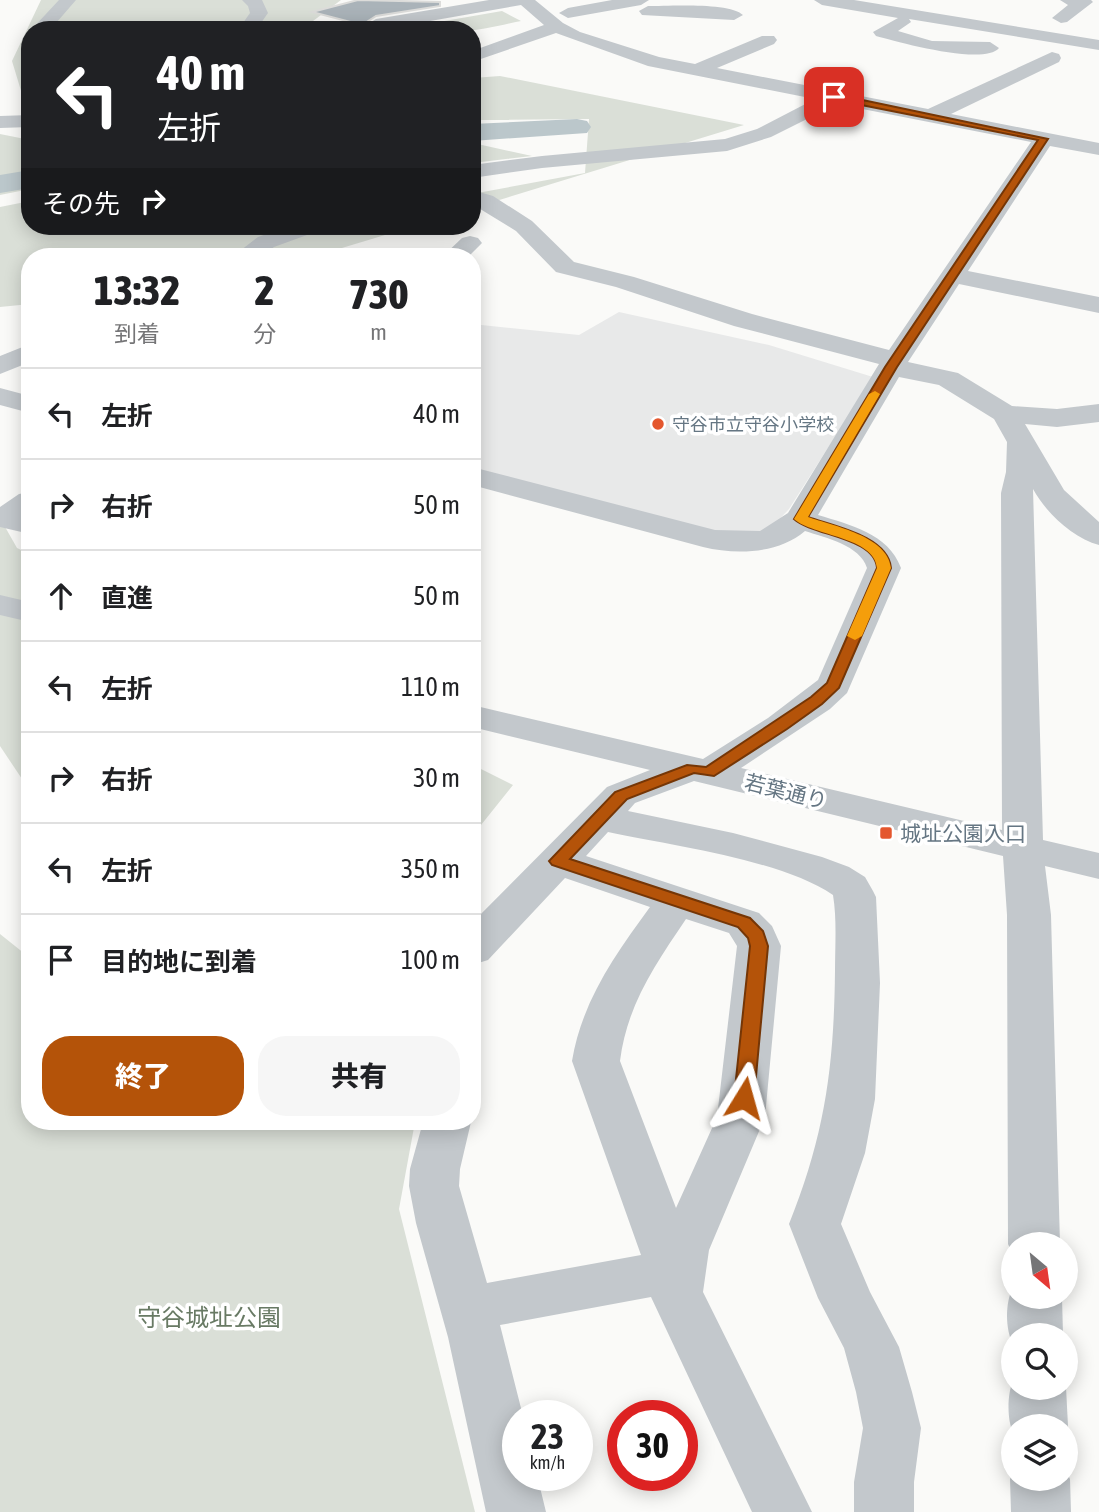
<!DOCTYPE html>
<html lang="ja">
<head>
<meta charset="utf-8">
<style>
  body { margin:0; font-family:"Asap Condensed","Noto Sans JP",sans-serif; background:#f6f6f6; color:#202124; height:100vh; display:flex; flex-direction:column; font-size:26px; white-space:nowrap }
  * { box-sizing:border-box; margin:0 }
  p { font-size:23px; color:#757577 }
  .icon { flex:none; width:38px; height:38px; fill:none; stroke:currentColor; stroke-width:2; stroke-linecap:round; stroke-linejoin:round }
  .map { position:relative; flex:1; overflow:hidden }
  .drawer { position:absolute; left:21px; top:248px; width:460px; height:882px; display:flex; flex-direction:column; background:#fff; border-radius:28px; box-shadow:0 4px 18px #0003 }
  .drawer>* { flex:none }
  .guide { position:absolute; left:21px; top:21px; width:460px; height:214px; border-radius:28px; box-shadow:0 4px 18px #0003; background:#202124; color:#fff; overflow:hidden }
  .needle { width:46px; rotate:151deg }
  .controls { position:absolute; left:1001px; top:1232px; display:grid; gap:14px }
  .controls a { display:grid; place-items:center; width:77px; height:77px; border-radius:50%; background:#fff; box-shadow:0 4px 18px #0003; font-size:35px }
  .speed { position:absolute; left:502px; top:1400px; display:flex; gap:14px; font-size:35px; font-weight:700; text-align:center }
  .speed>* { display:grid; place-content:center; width:91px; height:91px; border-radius:50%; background:#fff; box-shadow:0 4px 18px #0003; line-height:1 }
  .speed small { font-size:18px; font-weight:400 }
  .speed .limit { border:10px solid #d22; background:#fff; color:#111 }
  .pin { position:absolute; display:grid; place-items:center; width:60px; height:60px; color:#fff; margin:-30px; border-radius:14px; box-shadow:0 4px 10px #0006 }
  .me { position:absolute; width:77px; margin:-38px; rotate:8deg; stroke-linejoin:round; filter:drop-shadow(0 0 5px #0008) }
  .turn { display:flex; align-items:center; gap:24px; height:147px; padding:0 21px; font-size:32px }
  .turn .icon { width:91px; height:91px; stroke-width:2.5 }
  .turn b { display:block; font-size:49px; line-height:60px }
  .then { display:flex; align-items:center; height:66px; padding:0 21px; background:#0003; gap:14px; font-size:26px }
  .eta { display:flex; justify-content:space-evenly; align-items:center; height:119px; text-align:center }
  .eta b { font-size:42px; font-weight:800; line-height:49px }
  .button { display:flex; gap:14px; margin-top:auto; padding:14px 21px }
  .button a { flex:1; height:80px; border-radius:28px; background:#b45309; color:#fff; font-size:28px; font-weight:800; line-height:80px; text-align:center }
  .button a+a { background:#f6f6f6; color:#202124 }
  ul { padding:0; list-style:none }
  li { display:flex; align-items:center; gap:21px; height:91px; padding:0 21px; border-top:2px solid #e0e0e0 }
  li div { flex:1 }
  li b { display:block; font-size:26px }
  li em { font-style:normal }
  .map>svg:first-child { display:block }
  .built { fill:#e8e9e9 }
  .green { fill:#dadfd7 }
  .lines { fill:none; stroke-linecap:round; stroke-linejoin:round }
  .river { fill:#bbc7cb; fill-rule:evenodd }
  .building { fill:#aab3b9; stroke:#dcdcda; stroke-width:2 }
  .minor { fill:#c3c8cc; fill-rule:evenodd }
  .route { fill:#b45309; stroke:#753606; stroke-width:2 }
  .slow { fill:#f59e0b }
  .poi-dot { fill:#e4572e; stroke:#fff; stroke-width:2.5 }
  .labels { text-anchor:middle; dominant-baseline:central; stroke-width:7; stroke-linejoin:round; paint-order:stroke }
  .far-poi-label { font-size:18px; fill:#657683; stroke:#fff; text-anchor:start }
  .street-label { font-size:21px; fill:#657683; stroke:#fff }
  .poi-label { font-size:21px; fill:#657683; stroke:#fff; text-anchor:start }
  .near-park-label { font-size:24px; fill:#687a64; stroke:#fff }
</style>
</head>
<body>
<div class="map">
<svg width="1099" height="1512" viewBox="0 0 1099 1512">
  <rect width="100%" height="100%" fill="#fafaf8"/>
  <!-- built -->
  <path class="built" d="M 619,312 L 769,345 L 873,377 L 789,509 L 772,527 L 752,536 L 721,535 L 473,470 L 472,324 L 579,335 Z"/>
  <!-- green -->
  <path class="green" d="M 41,0 L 341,0 L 301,30 L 30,30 L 30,104 L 25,104 L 12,61 Z
    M 502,11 L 521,21 C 491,27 455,39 427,24 Z
    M 500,76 L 744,125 L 473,208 L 472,194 L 585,173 L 589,119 L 473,120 L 473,78 Z
    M 0,134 L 30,140 L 30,189 L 0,195 Z
    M 473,143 L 532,156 L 473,163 Z
    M 30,201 L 30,226 L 415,226 L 312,257 L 30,257 L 30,304 L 0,307 L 0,207 Z
    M 0,518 L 17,548 L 30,554 L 30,791 L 0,746 Z
    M 473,765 L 513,785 L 473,835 Z
    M 0,934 L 30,958 L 30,1122 L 415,1122 L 399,1209 L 475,1512 L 0,1512 Z"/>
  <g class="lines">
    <!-- river -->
    <path class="river" d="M 577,119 L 587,121 L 591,127 L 587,133 L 472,141 L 472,124 Z
      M 30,170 L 30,188 L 0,193 L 0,175 Z"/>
  </g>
  <!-- building -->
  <path class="building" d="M 358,0 L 440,2 L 440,6 L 376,16 L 362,25 L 312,12 Z"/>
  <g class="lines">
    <!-- minor -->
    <path class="minor" d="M 59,0 L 76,0 L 50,30 L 31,30 Z
      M 242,0 L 262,0 L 268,13 L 256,30 L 238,30 L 250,13 L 248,6 Z
      M 489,0 L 535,0 L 563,23 L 580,32 L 659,57 L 695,64 L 762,36 L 774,36 L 777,40 L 774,44 L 717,68 L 928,109 L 1052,52 L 1059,54 L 1061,58 L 1059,62 L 951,114 L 1099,143 L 1099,155 L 1050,146 L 968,271 L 1099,297 L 1099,313 L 959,284 L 908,362 L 958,373 L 1012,406 L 1057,409 L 1099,404 L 1099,422 L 1057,427 L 1025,424 L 1064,490 L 1099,522 L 1099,545 C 1073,538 1046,513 1033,489 L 1043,840 L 1099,853 L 1099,879 L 1045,866 L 1051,915 L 1060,1244 L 1013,1244 L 1013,1255 L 1008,1244 L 1007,915 L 1003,856 L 694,781 L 635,803 L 628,811 L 733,833 L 822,857 L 849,867 L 865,877 L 873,891 L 876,897 L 880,983 L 875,1099 L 865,1153 L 841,1224 L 870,1292 L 899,1347 L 912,1392 L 921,1428 L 914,1482 L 914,1512 L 854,1512 L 854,1482 L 863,1428 L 856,1392 L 844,1348 L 818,1298 L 789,1224 C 825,1135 834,1066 835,971 C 835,946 837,919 833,895 C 779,859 673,846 608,832 L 586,856 L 759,913 L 772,926 L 781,946 L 765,1117 L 709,1250 L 703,1292 L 812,1512 L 752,1512 L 651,1297 L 500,1325 L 523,1416 L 518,1416 L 518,1475 L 537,1475 L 546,1512 L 486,1512 L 448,1337 L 416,1223 L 409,1186 L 410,1169 L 423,1122 L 471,1122 L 460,1169 L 459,1186 L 487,1283 L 641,1255 L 572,1061 C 582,1001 615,955 650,907 L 565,878 L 488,960 L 472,965 L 472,923 L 607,787 L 650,770 L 472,727 L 472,705 L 703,759 L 768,718 L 818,680 L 867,568 C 860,545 826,538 805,531 C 778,554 736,555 703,547 L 472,485 L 472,467 L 715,530 L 760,531 L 788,513 L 879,364 L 734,326 L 616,287 L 556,272 L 516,231 L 472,204 L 472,190 L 493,196 L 532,221 L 574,262 L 634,277 L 752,314 L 889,350 L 1031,142 L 837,104 L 771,137 L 727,151 L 542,168 L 472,178 L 472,165 L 542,156 L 725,139 L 757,129 L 815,99 L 648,66 L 556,33 L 472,62 L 472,51 L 544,25 L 521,5 L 379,30 L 358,30 L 376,19 ZM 899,377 L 939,385 L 994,419 L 1007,442 L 1006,472 L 1001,493 L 1002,830 L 741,768 L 830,709 L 847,693 L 901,568 C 888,533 850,525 818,515 ZM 686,919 L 729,933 L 737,946 L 717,1117 L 676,1208 L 620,1061 C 627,1005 655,965 686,919 Z
      M 612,0 L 649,0 L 641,5 L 568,18 L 559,13 L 568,8 Z
      M 814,0 L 854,0 L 1099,40 L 1099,50 L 909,19 L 911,22 L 898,31 L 932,41 L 990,42 L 999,48 C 984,66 898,42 876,36 L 873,32 L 898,18 L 822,5 Z
      M 1060,0 L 1091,0 L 1093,2 L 1067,22 L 1061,23 L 1052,18 L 1068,5 Z
      M 648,6 C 668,6 730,2 743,15 L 734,20 L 642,15 L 639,11 Z
      M 30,115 L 30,127 L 0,128 L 0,116 Z
      M 289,226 L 322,226 L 318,231 L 274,247 L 260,257 L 232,257 L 258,237 Z
      M 470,236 L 478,238 L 482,243 L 468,257 L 442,257 L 462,238 Z
      M 30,344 L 30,362 L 0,374 L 0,356 Z
      M 0,388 L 30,396 L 30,413 L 0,405 Z
      M 30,492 L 30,534 L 0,527 L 0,507 L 19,494 Z
      M 0,595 L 30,602 L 30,622 L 0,615 Z
      M 1013,1287 L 1013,1297 L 1062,1297 L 1063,1335 L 1013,1335 L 1013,1345 C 1005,1328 1005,1303 1013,1287 Z
      M 1013,1381 L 1013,1388 L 1066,1387 L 1068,1426 L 1066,1430 L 1066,1426 L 1013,1426 L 1013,1432 C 1007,1420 1007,1394 1013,1381 Z
      M 1066,1471 L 1070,1479 L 1071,1512 L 1011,1512 L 1010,1479 L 1013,1473 L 1013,1479 L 1066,1479 Z"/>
  </g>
  <!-- route -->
  <path class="route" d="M 834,94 L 1048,139 L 897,367 L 808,517 C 833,526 888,536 891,568 L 839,688 L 822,704 L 787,729 L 714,776 L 694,773 L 627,799 L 570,859 L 750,918 L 763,931 L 768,946 L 754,1098 L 751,1103 L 744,1105 L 737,1103 L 734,1098 L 750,946 L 748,938 L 738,927 L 552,865 L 549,861 L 615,792 L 687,765 L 706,767 L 811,697 L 827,683 L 877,568 C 875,537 813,536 794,519 L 885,367 L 1038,140 L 831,99 Z"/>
  <!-- slow -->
  <path class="slow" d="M 875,391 L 880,394 L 808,517 C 833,526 888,536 891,568 L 862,636 L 855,640 L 847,636 L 877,568 C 875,537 813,536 794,519 L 869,394 Z"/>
  <!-- markers -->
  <g class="poi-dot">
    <circle cx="658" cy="424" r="7"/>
    <rect x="879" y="826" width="14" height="14" rx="3.5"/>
  </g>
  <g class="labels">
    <!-- far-poi labels -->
    <g class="far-poi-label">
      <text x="672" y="424">守谷市立守谷小学校</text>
    </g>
    <!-- street labels -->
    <g class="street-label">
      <text transform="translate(786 791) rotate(14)">若葉通り</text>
    </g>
    <!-- poi labels -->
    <g class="poi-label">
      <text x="900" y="833">城址公園入口</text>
    </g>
    <!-- near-park labels -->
    <g class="near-park-label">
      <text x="209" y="1317">守谷城址公園</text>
    </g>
  </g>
</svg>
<div class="controls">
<a><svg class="needle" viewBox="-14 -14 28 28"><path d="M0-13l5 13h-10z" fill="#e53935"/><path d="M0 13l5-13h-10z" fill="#757577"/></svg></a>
<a><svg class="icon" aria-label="search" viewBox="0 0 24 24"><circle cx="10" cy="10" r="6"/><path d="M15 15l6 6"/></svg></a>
<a><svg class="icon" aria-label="layers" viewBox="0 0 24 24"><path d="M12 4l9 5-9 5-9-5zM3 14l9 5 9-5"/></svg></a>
</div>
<div class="speed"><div>23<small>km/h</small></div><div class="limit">30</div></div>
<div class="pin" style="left:834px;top:97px;background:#d93025"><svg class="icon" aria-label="arrive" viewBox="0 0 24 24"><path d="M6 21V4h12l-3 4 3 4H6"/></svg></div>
<svg class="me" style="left:744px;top:1098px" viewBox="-20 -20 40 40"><path d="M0-17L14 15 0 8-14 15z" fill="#b45309" stroke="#fff" stroke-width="4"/></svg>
<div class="guide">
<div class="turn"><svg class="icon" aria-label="left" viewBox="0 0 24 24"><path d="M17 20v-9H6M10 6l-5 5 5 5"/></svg><div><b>40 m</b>左折</div></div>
<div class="then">その先<svg class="icon" aria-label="right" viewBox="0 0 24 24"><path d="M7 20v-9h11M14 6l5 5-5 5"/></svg></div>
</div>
<section class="drawer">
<div class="eta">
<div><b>13:32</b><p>到着</p></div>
<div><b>2</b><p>分</p></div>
<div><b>730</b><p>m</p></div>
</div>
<ul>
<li><svg class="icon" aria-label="left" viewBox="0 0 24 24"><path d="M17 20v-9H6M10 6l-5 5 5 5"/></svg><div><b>左折</b></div><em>40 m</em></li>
<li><svg class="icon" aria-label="right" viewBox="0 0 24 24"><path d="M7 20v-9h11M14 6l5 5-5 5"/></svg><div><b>右折</b></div><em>50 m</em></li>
<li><svg class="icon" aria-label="ahead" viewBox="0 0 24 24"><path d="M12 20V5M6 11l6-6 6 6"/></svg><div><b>直進</b></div><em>50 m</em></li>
<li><svg class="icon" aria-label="left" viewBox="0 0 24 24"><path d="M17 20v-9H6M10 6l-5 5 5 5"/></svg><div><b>左折</b></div><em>110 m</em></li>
<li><svg class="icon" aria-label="right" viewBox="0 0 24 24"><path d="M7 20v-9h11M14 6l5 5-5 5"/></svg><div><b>右折</b></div><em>30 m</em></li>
<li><svg class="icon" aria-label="left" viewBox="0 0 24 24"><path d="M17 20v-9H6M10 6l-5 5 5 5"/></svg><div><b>左折</b></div><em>350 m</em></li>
<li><svg class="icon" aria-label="arrive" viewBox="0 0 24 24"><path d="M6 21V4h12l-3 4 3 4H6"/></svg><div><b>目的地に到着</b></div><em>100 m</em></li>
</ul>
<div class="button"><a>終了</a><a>共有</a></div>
</section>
</div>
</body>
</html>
